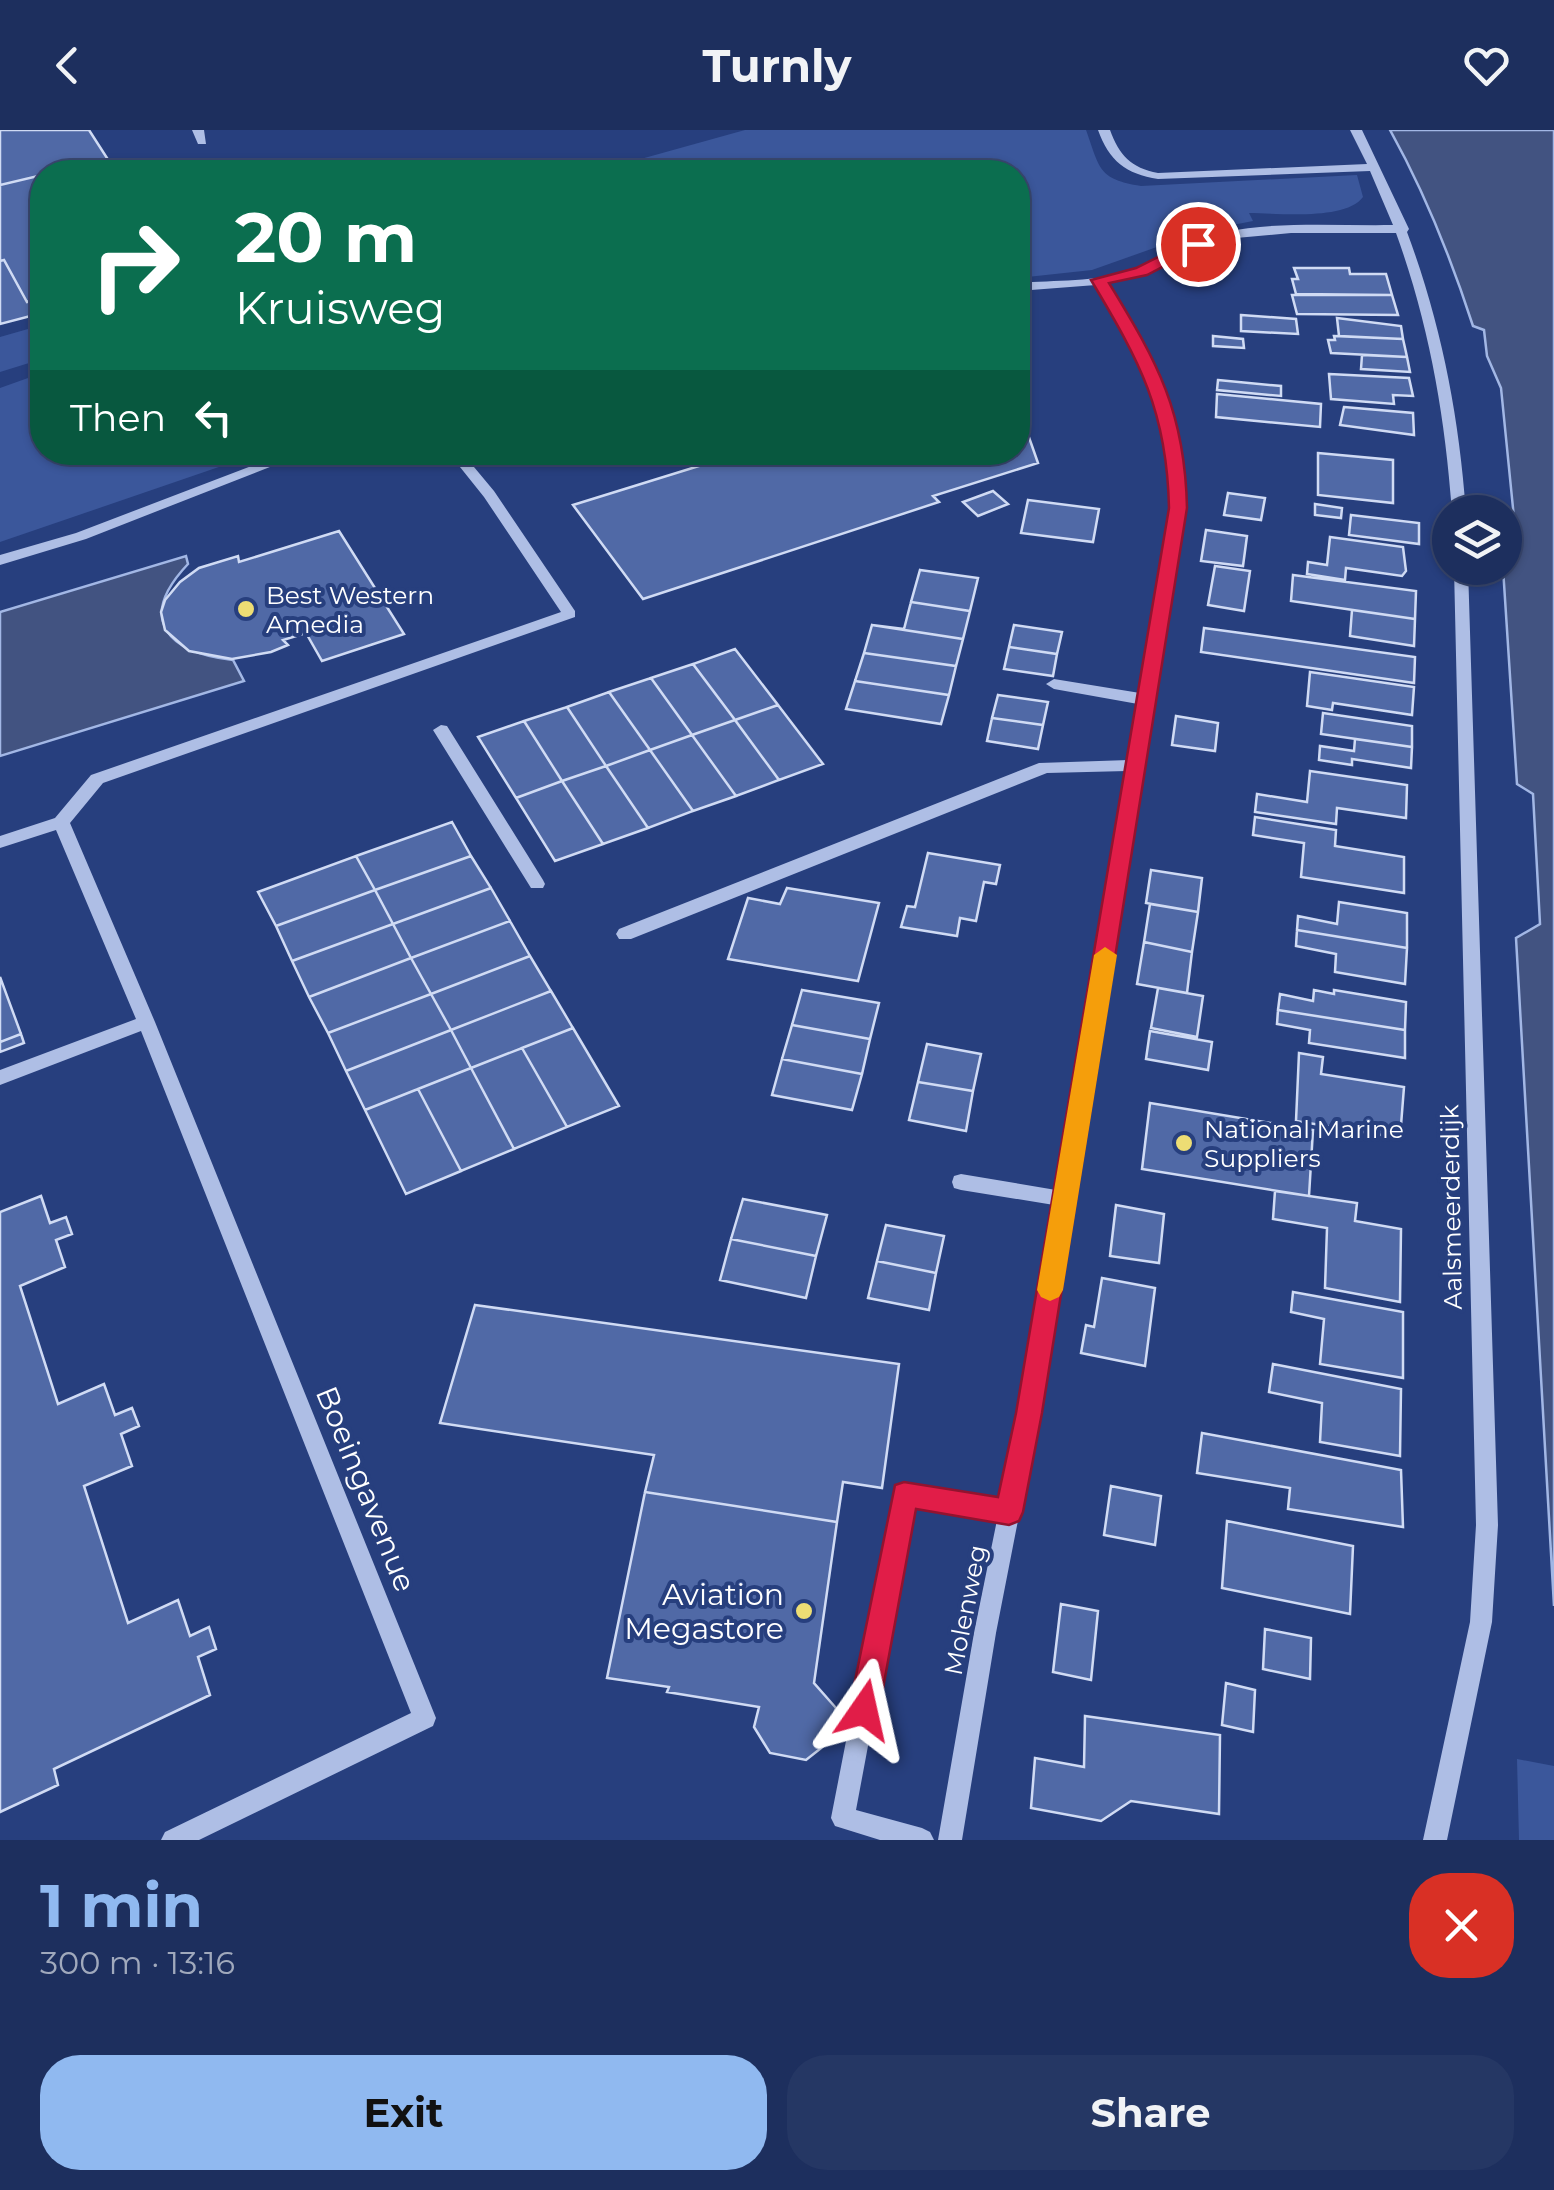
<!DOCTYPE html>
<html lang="en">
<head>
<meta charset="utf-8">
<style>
  body { margin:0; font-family:Montserrat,sans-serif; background:#253764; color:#f1f3f6; height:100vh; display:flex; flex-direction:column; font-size:38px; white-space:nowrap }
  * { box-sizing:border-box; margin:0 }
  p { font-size:32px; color:#a0a9bc }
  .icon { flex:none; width:55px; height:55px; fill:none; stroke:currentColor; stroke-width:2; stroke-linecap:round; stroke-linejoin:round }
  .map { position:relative; height:1710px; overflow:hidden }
  .details { display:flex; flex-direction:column; background:#1d2f5e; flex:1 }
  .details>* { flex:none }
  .hud { position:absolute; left:30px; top:30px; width:1000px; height:305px; border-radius:40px; box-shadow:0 2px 8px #0004,0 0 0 2px #3b4a73; background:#0b6e4f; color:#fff; overflow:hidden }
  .fabs { position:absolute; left:1432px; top:365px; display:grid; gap:20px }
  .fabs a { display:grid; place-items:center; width:90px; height:90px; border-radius:50%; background:#1d2f5e; box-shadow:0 2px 8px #0004,0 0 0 2px #3b4a73; font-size:50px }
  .pin { position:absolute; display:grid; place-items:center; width:85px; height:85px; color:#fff; margin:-42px; border:5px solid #fff; border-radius:50%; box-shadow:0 2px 10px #0007 }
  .me { position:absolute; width:110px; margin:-55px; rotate:11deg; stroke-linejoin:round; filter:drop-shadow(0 0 8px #0008) }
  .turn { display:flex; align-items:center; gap:35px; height:210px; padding:0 40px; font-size:45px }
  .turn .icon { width:130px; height:130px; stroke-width:2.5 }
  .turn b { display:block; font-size:70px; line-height:85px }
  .then { display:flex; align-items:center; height:95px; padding:0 40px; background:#0003; gap:20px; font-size:38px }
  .round { display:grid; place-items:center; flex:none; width:105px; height:105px; border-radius:40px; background:#253764 }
  .overview { display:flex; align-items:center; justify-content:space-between; height:170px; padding:0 40px }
  h1 { font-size:60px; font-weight:700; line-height:75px; color:#90b9f0 }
  .action { display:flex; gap:20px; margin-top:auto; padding:20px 40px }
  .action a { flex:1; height:115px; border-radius:40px; background:#90b9f0; color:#111; font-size:40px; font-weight:700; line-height:115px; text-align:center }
  .action a+a { background:#253764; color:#f1f3f6 }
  header { display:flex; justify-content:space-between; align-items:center; height:130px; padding:0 40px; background:#1d2f5e; font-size:45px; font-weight:700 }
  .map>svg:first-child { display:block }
  .green { fill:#3b579b }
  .water { fill:#425381; stroke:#a2b7e5; stroke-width:2.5 }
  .building { fill:#5069a6; stroke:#d0dbf4; stroke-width:2.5 }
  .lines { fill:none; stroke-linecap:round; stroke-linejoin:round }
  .minor { fill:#aebee5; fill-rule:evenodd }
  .route { fill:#e11d48; stroke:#92132f; stroke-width:2.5 }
  .slow { fill:#f59e0b }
  .poi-dot { fill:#eddd74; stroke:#273f7e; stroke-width:4 }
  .labels { text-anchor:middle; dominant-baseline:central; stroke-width:8; stroke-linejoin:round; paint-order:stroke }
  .poi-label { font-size:25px; fill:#fff; stroke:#273f7e; text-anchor:start }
  .street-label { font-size:25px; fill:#fff; stroke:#273f7e }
  .near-street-label { font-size:30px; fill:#fff; stroke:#273f7e }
  .near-poi-label { font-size:30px; fill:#fff; stroke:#273f7e; text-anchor:end }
</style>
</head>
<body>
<header><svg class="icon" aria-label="back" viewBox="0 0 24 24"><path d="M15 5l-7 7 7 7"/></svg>Turnly<svg class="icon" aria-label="heart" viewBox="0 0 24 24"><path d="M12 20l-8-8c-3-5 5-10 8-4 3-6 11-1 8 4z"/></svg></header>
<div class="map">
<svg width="1554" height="1710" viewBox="0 0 1554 1710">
  <rect width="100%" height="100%" fill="#273f7e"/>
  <!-- green -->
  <path class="green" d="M 745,0 L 1086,0 C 1100,39 1098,49 1141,56 L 1357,45 L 1363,67 C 1345,91 1278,83 1249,83 L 1253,91 L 1202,101 L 1092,140 L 1018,148 L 1018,42 L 594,42 Z
    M 42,195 L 42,229 L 0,242 L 0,207 Z
    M 42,243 L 42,322 L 260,323 L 0,412 L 0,258 Z
    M 1517,1629 L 1554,1636 L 1554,1710 L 1519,1710 Z"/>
  <!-- water -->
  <path class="water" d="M 1390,0 L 1554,0 L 1554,1476 L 1516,808 L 1540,794 L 1533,664 L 1517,654 L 1503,438 L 1505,397 L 1515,398 L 1501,258 L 1487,226 L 1484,200 L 1473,196 C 1451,128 1425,63 1390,0 Z
    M 186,426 L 188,434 C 135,490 169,523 233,530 L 244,551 L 0,626 L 0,482 Z"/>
  <!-- building -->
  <path class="building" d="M 0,0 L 89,0 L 116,42 L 42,42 L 42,183 L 0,194 Z
    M 42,45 L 42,168 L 27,172 L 4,130 L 0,131 L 0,55 Z
    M 1294,138 L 1349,138 L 1350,144 L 1386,144 L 1392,165 L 1296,164 L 1292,149 L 1298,149 Z
    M 1292,165 L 1392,165 L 1398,185 L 1297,184 Z
    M 1241,185 L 1296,189 L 1298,204 L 1241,201 Z
    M 1337,188 L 1401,196 L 1403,209 L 1339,206 Z
    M 1213,206 L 1243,209 L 1244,218 L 1213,216 Z
    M 1334,206 L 1403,209 L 1407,227 L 1331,223 L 1328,210 L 1335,210 Z
    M 1362,225 L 1407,227 L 1410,242 L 1361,239 Z
    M 1329,244 L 1409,248 L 1413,266 L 1393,265 L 1394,274 L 1331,269 Z
    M 1218,250 L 1281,256 L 1281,266 L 1217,260 Z
    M 1217,264 L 1321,274 L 1320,297 L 1216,287 Z
    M 1018,276 L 1038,333 L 933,366 L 939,372 L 643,469 L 573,375 L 744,322 L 1018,322 Z
    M 1344,277 L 1413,283 L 1414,305 L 1340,295 Z
    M 1318,323 L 1393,330 L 1393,373 L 1318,365 Z
    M 993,361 L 1008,374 L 978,386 L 963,372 Z
    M 1228,363 L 1265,368 L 1261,390 L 1224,385 Z
    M 1028,370 L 1099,379 L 1093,412 L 1021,403 Z
    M 1315,374 L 1342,378 L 1341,388 L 1315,385 Z
    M 1351,385 L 1419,393 L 1419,414 L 1349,405 Z
    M 1206,400 L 1247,406 L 1243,436 L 1201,431 Z
    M 339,401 L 404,504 L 322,531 L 306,503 L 283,510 L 288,515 L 271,522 L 232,529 L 189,521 L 165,500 L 161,482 L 165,470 L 180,452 L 199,438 L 238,426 L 239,432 Z
    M 1330,407 L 1403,417 L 1406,441 L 1402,446 L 1346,438 L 1345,450 L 1307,444 L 1308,432 L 1327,435 Z
    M 1215,436 L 1250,441 L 1244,481 L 1208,475 Z
    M 920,440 L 978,448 L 970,481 L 911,472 Z
    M 1293,445 L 1416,461 L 1415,489 L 1291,471 Z
    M 911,472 L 970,481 L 963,509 L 872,495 L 904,499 Z
    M 1352,480 L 1415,489 L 1414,516 L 1350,506 Z
    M 872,495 L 963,509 L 956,536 L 864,523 Z
    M 1014,495 L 1062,502 L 1057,524 L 1009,517 Z
    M 1204,498 L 1415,527 L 1414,553 L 1201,522 Z
    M 1009,517 L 1057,524 L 1053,546 L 1004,539 Z
    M 735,519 L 778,575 L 735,590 L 693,534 Z
    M 864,523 L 956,536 L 949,565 L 855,551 Z
    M 693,534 L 735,590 L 692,605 L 651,548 Z
    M 1310,542 L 1414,557 L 1412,585 L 1333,573 L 1332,580 L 1307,576 Z
    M 651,548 L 692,605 L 650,620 L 609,562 Z
    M 855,551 L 949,565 L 941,594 L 846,579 Z
    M 609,562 L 650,620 L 606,636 L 567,577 Z
    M 998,565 L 1048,572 L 1043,595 L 992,588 Z
    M 778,575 L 823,634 L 779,650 L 735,590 Z
    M 567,577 L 606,636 L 562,651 L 524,591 Z
    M 1323,583 L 1412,596 L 1412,617 L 1321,604 Z
    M 1176,586 L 1218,593 L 1215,621 L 1172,615 Z
    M 992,588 L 1043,595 L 1038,619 L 987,611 Z
    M 735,590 L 779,650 L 736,666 L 692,605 Z
    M 524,591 L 562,651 L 516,668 L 478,607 Z
    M 692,605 L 736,666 L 693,681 L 650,620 Z
    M 1355,609 L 1412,617 L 1411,638 L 1352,629 L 1352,635 L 1319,630 L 1320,616 L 1354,621 Z
    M 650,620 L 693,681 L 648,698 L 606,636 Z
    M 606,636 L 648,698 L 603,714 L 562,651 Z
    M 1310,641 L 1407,655 L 1406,688 L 1337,678 L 1336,694 L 1255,682 L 1257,664 L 1307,672 Z
    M 562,651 L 603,714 L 555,731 L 516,668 Z
    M 1255,687 L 1336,700 L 1335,716 L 1404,727 L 1404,763 L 1301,747 L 1304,713 L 1253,705 Z
    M 452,692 L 471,726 L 375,760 L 356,726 Z
    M 928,723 L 1000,735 L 996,754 L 984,752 L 976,791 L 960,788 L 957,806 L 901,797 L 907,776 L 915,777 Z
    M 356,726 L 375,760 L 276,796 L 258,762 Z
    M 471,726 L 491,758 L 393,794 L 375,760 Z
    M 1151,740 L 1202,748 L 1198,782 L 1146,773 Z
    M 491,758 L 510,791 L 411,828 L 393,794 Z
    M 787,758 L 879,773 L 858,851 L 728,829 L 748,768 L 780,774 Z
    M 375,760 L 393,794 L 292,831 L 276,796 Z
    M 1339,772 L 1407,783 L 1407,818 L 1297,800 L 1298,786 L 1337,794 Z
    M 1150,774 L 1198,782 L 1192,822 L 1144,812 Z
    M 510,791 L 530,826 L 431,864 L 411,828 Z
    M 393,794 L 411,828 L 309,867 L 292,831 Z
    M 1297,800 L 1407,818 L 1405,854 L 1335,842 L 1336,824 L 1296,816 Z
    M 1144,812 L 1192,822 L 1187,863 L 1137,854 Z
    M 530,826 L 551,861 L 451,900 L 431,864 Z
    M 411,828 L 431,864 L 328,903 L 309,867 Z
    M 0,847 L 21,904 L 0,912 Z
    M 1158,858 L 1203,866 L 1197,907 L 1151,898 Z
    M 802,860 L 879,873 L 870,909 L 792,895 Z
    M 1314,860 L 1334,864 L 1334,860 L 1406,872 L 1405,900 L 1278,880 L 1280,864 L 1313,871 Z
    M 551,861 L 573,898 L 471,938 L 451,900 Z
    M 431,864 L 451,900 L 346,941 L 328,903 Z
    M 1278,880 L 1405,900 L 1405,928 L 1309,913 L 1310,900 L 1277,894 Z
    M 792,895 L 870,909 L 862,944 L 782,929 Z
    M 573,898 L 619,976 L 567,997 L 522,918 Z
    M 451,900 L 471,938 L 365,980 L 346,941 Z
    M 1150,901 L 1212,912 L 1208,940 L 1146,929 Z
    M 21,904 L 24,913 L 0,922 L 0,912 Z
    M 927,914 L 981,924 L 973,961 L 918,952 Z
    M 522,918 L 567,997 L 514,1019 L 471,938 Z
    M 1299,923 L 1323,927 L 1321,944 L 1404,957 L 1400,1008 L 1296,991 Z
    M 782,929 L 862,944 L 852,980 L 772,965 Z
    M 471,938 L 514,1019 L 461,1041 L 418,959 Z
    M 918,952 L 973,961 L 966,1001 L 909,990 Z
    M 418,959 L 461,1041 L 406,1064 L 365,980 Z
    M 1150,973 L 1313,1000 L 1309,1066 L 1142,1039 Z
    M 1275,1061 L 1357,1073 L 1355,1091 L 1401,1099 L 1400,1172 L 1325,1158 L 1327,1098 L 1273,1089 Z
    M 41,1066 L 50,1093 L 66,1087 L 72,1104 L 56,1110 L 65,1137 L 20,1156 L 58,1274 L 104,1254 L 115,1285 L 132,1278 L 139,1296 L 121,1304 L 132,1336 L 84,1356 L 128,1493 L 178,1470 L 190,1506 L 209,1497 L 216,1519 L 198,1527 L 210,1565 L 54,1639 L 58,1655 L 0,1682 L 0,1082 Z
    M 743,1069 L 827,1085 L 816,1126 L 731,1109 Z
    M 1116,1075 L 1164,1084 L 1159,1133 L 1110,1126 Z
    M 886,1095 L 944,1106 L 936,1143 L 877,1131 Z
    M 731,1109 L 816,1126 L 806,1168 L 720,1150 Z
    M 877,1131 L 936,1143 L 929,1180 L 868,1168 Z
    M 1102,1148 L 1155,1158 L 1145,1236 L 1081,1223 L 1086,1195 L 1094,1197 Z
    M 1293,1162 L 1403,1182 L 1403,1248 L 1320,1234 L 1324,1189 L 1291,1182 Z
    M 475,1175 L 899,1234 L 882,1358 L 843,1352 L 837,1392 L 645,1362 L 654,1325 L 440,1293 Z
    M 1273,1234 L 1401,1259 L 1400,1326 L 1320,1312 L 1322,1273 L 1269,1262 Z
    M 1202,1303 L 1401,1340 L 1403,1397 L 1288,1379 L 1290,1358 L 1197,1343 Z
    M 1111,1356 L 1161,1366 L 1155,1415 L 1104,1405 Z
    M 645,1362 L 837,1392 L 814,1553 L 836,1578 L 830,1611 L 806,1630 L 770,1623 L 754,1597 L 759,1577 L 667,1562 L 669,1557 L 607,1548 Z
    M 1227,1391 L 1353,1416 L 1350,1484 L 1222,1458 Z
    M 1061,1474 L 1098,1481 L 1091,1550 L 1053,1542 Z
    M 1265,1499 L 1311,1508 L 1310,1549 L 1263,1539 Z
    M 1226,1553 L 1255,1560 L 1253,1602 L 1222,1595 Z
    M 1085,1586 L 1220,1605 L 1219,1684 L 1131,1671 L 1101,1691 L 1031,1678 L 1035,1628 L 1084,1637 Z"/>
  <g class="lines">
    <!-- minor -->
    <path class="minor" d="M 192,0 L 204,0 L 206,14 L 198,14 Z
      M 1098,0 L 1110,0 C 1119,25 1131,38 1158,43 L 1367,34 L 1350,0 L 1362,0 L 1409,99 L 1407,102 C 1441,193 1459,285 1466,382 L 1452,382 C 1445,285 1429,194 1396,103 L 1291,103 L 1225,109 L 1196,119 L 1144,145 L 1107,154 C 1155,232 1180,286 1185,379 L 1039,1283 L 996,1503 L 962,1710 L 938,1710 L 974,1503 L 997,1390 L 913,1376 L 856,1680 L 922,1698 L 930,1702 L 934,1710 L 880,1710 L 835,1696 L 831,1688 L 894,1365 L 898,1358 L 905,1355 L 1001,1371 L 1054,1075 L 961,1060 L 954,1058 L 952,1052 L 954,1046 L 961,1044 L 1056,1060 L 1127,641 L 1047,643 L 631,809 L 619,809 L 616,804 L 619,799 L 1039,633 L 1129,630 L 1138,574 L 1054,559 L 1046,554 L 1054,549 L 1140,563 L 1171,379 L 1169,344 L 1165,313 L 1150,258 L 1126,207 L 1096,155 L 1018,161 L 1018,153 C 1056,150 1095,152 1132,141 C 1164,130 1190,108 1224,102 C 1279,91 1337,96 1393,95 L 1370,41 L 1158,49 C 1126,44 1109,31 1098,0 Z
      M 288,322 L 308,322 L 86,409 L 0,435 L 0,425 L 76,403 Z
      M 448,322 L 487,322 L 469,331 L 494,361 L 575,481 L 575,487 L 103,653 L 70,693 L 155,892 L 436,1588 L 433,1596 L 199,1710 L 161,1710 L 165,1702 L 411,1583 L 141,901 L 0,955 L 0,940 L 136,889 L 56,700 L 0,718 L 0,706 L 55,688 L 91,645 L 561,482 L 484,367 Z
      M 1454,438 L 1468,438 L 1498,1395 L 1492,1492 L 1447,1710 L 1423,1710 L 1470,1492 L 1476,1395 Z
      M 441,595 L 447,596 L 543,750 L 545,754 L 543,758 L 531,758 L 433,600 Z"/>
  </g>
  <!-- route -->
  <path class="route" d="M 1192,110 L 1206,114 L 1147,145 L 1109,153 C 1158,233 1185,282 1187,378 L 1042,1283 L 1023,1382 L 1019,1391 L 1009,1395 L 916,1379 L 879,1580 L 874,1590 L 864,1595 L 853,1590 L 849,1580 L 895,1355 L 904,1352 L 998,1367 L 1016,1283 L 1169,378 C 1167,281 1140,232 1091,150 L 1136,138 Z"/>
  <!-- slow -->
  <path class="slow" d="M 1105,817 L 1117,825 L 1063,1160 L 1059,1167 L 1050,1171 L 1041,1167 L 1037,1160 L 1094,825 Z"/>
  <!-- markers -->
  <g class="poi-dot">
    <circle cx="246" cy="479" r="10"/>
    <circle cx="1184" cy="1013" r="10"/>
    <circle cx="804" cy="1481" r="10"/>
  </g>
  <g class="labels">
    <!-- poi labels -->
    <g class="poi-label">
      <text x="266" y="465">Best Western<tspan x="266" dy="29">Amedia</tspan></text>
      <text x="1204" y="999">National Marine<tspan x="1204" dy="29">Suppliers</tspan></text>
    </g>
    <!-- street labels -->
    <g class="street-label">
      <text transform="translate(1451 1077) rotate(-91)">Aalsmeerderdijk</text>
      <text transform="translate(965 1480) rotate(-79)">Molenweg</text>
    </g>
    <!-- near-street labels -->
    <g class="near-street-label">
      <text transform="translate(366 1359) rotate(68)">Boeingavenue</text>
    </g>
    <!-- near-poi labels -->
    <g class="near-poi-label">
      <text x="784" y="1464">Aviation<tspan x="784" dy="34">Megastore</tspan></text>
    </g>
  </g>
</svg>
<div class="fabs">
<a><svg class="icon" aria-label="layers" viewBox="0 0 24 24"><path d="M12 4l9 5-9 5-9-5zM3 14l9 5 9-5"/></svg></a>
</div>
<div class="pin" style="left:1198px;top:114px;background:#d93025"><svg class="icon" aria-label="arrive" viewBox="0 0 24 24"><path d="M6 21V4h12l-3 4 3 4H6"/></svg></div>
<svg class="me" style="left:864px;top:1580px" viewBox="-20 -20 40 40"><path d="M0-17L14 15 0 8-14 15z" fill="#e11d48" stroke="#fff" stroke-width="4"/></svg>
<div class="hud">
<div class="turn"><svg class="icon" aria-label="right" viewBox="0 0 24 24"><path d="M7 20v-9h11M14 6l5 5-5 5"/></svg><div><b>20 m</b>Kruisweg</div></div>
<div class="then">Then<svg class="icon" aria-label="left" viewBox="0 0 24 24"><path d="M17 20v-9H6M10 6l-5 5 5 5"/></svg></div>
</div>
</div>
<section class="details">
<div class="overview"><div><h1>1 min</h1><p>300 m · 13:16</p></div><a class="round" style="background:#d93025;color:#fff"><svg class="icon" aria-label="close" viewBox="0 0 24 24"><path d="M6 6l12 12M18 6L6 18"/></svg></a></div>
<div class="action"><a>Exit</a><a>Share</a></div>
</section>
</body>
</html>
